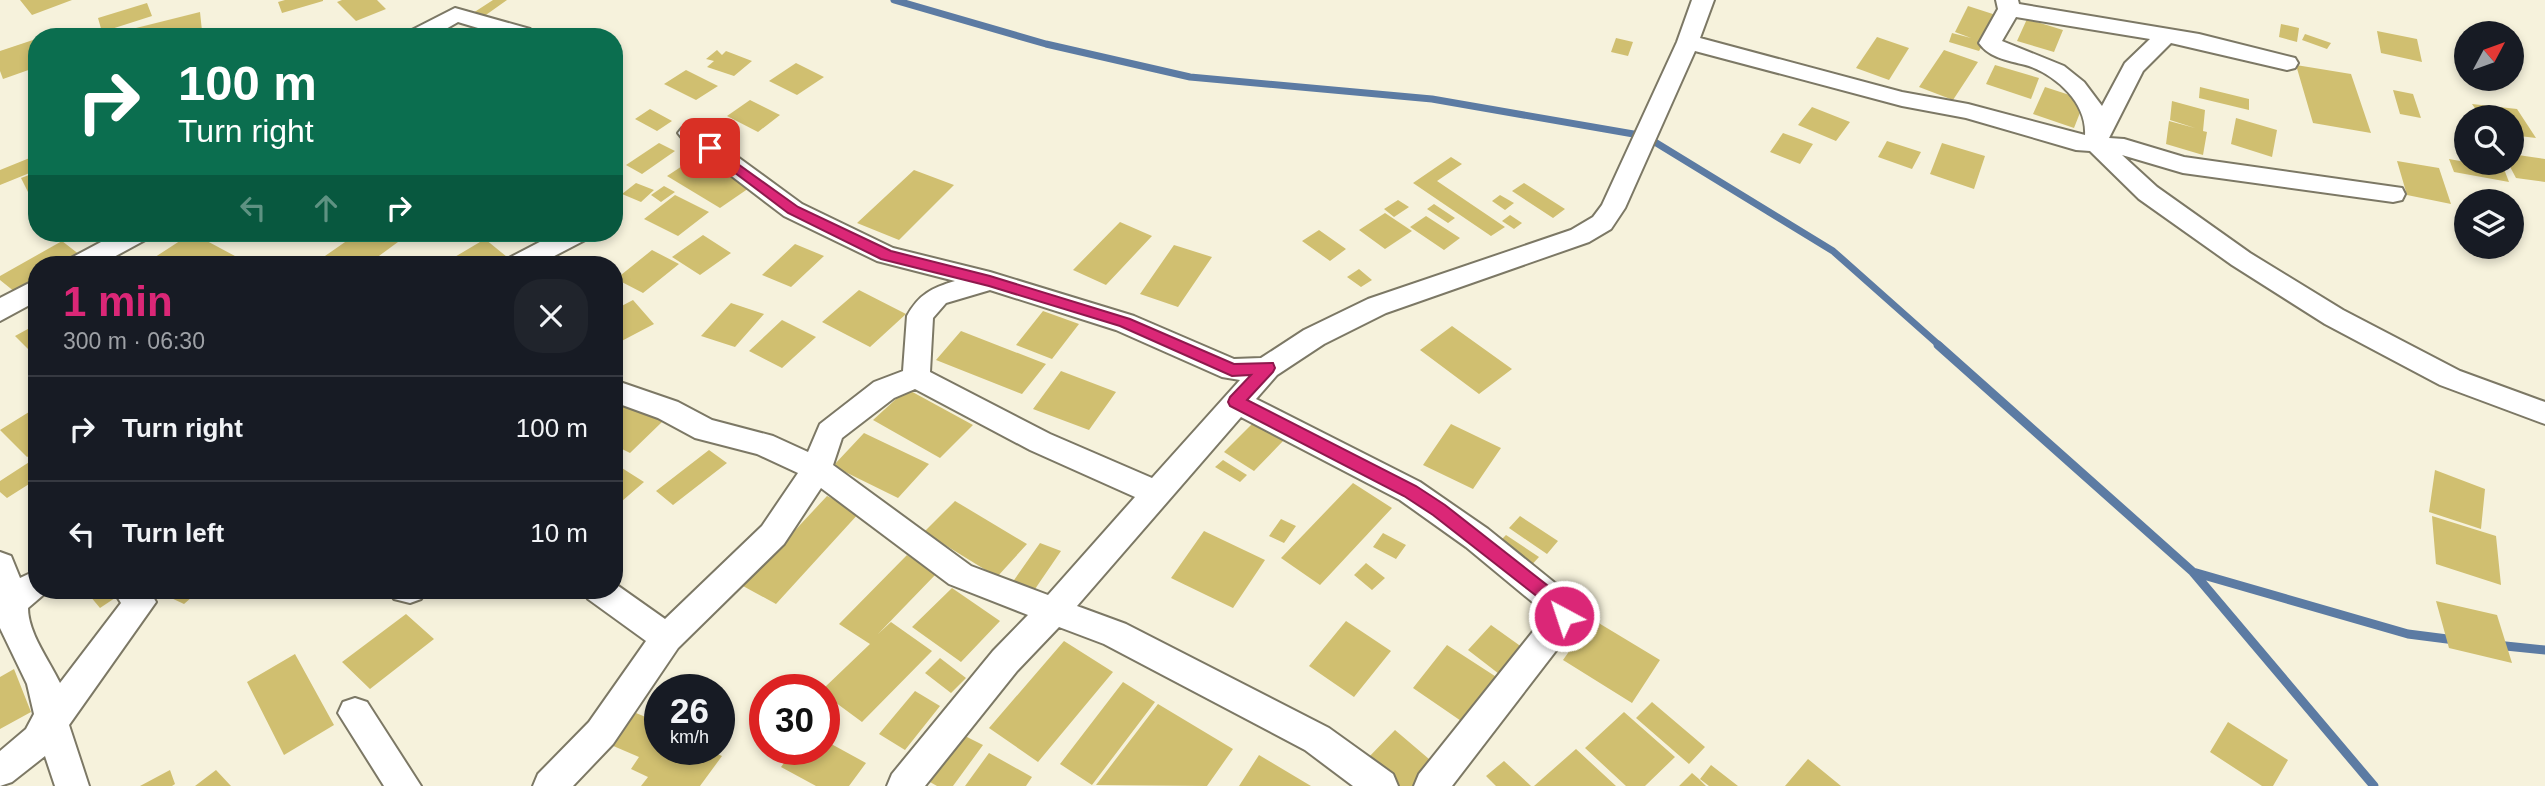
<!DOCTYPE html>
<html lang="en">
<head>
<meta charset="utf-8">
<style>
  body { margin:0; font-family:Arial,sans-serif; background:#20242c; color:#f1f3f6; height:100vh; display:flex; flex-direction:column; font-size:26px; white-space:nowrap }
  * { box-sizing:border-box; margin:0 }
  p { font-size:23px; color:#9ea1a6 }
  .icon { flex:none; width:38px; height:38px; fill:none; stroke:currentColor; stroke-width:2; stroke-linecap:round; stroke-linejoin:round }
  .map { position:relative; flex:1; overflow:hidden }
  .details { position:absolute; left:28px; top:256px; width:595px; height:343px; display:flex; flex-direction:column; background:#171b24; border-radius:28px; box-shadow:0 4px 10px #0003 }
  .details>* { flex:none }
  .hud { position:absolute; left:28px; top:28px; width:595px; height:214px; border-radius:28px; box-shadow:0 4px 10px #0003; background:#0b6e4f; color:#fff; overflow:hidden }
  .needle { width:46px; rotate:49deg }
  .controls { position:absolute; left:2454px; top:21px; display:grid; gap:14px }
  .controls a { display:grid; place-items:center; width:70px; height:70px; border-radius:50%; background:#171b24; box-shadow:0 4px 10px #0003; font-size:35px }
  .speed { position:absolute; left:644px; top:674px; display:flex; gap:14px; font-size:35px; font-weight:700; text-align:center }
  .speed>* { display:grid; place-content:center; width:91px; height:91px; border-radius:50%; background:#171b24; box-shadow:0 4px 10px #0003; line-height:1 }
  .speed small { font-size:18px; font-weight:400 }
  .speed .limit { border:10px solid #d22; background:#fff; color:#111 }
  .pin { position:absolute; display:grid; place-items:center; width:60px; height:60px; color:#fff; margin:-30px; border-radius:14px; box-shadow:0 4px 10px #0006 }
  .me { position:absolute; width:77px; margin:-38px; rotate:320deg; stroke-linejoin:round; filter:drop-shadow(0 0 5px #0008) }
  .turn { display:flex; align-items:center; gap:24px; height:147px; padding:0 35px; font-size:32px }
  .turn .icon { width:91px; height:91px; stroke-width:2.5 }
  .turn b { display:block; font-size:49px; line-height:60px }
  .lanes { display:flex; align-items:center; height:66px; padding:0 35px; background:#0003; justify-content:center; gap:35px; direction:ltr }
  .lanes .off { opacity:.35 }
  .round { display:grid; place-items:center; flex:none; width:74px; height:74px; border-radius:28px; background:#20242c }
  .head { display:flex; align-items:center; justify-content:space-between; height:119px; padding:0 35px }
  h1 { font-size:42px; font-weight:700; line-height:52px; color:#db2777 }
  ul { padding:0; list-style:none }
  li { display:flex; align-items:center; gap:21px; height:105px; padding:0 35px; border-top:2px solid #363941 }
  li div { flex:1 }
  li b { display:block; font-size:26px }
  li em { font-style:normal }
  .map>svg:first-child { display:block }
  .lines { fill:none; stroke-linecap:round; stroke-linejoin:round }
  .stream-far1 { stroke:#5c7ba3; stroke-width:7 }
  .stream { stroke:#5c7ba3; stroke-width:9 }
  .building { fill:#d0bf70 }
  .minor-casing { stroke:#7c7865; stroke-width:4 }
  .minor { fill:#fff; fill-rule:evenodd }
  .route { fill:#db2777; stroke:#8e194d; stroke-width:2 }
</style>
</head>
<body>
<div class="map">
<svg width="2545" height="786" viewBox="0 0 2545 786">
  <rect width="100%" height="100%" fill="#f6f2dc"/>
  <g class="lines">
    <!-- stream-far1 -->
    <path class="stream-far1" d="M 894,0 L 1046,44 L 1190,77 L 1432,99 L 1645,136 L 1833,251 L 1940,346"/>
    <!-- stream -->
    <path class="stream" d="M 1938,345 L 2193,572 L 2408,634 L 2455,640
      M 2193,572 L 2374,786
      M 2496,645 L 2545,650"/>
  </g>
  <!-- building -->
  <path class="building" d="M 20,0 L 72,0 L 32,15 Z
    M 285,0 L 323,0 L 323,1 L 282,13 L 278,2 Z
    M 342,0 L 377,0 L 386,9 L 356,21 L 337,2 Z
    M 493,0 L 507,0 L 483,17 L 473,13 Z
    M 147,3 L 152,16 L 102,32 L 98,18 Z
    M 1968,6 L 1999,16 L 1979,51 L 1949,42 L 1952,33 L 1971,38 L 1955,32 Z
    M 200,12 L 202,31 L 182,37 L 120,37 L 120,32 Z
    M 2027,19 L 2063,30 L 2054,52 L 2017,41 Z
    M 2281,24 L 2299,28 L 2297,42 L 2279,37 Z
    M 2377,31 L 2417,39 L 2422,62 L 2381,53 Z
    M 2305,34 L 2331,43 L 2327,49 L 2302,40 Z
    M 1877,37 L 1909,48 L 1889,80 L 1856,68 Z
    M 1616,38 L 1633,42 L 1628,56 L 1611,52 Z
    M 36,39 L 37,67 L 3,79 L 0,71 L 0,51 Z
    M 717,50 L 722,55 L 726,51 L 752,61 L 734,76 L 707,67 L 714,61 L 706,59 Z
    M 1944,50 L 1978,62 L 1953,100 L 1919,87 Z
    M 796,63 L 824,77 L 797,95 L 769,81 Z
    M 1995,65 L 2039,78 L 2031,99 L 1986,84 Z
    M 2296,65 L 2351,74 L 2371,133 L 2313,123 Z
    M 686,70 L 718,86 L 696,100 L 664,84 Z
    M 2045,87 L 2085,100 L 2074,128 L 2033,114 Z
    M 2200,87 L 2249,99 L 2249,110 L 2199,98 Z
    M 2393,90 L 2413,94 L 2421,118 L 2400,114 Z
    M 750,100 L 780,115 L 758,132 L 727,116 Z
    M 2172,101 L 2205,110 L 2203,131 L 2207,132 L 2203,155 L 2166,144 L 2169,121 L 2195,128 L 2170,120 Z
    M 2472,104 L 2517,109 L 2536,138 L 2511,135 L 2511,117 L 2481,117 Z
    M 1812,107 L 1850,122 L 1836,141 L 1798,125 Z
    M 650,109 L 672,121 L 657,131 L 635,119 Z
    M 2236,118 L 2277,130 L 2272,157 L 2231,144 Z
    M 1783,133 L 1813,144 L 1800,164 L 1770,152 Z
    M 1887,141 L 1921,152 L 1912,169 L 1878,157 Z
    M 659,143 L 675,151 L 642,174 L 626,165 Z
    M 1942,143 L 1985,156 L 1974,189 L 1930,174 Z
    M 2511,154 L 2545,159 L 2545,182 L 2516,178 L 2508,163 L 2511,163 Z
    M 37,155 L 37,170 L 0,185 L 0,170 Z
    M 699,155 L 752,186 L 720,208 L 667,176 Z
    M 1451,157 L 1462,164 L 1437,181 L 1505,227 L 1491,236 L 1413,183 Z
    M 2449,159 L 2504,169 L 2509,182 L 2454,172 Z
    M 2397,161 L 2439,168 L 2451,204 L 2407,195 Z
    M 914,170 L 954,185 L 899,240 L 857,223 Z
    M 37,172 L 37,190 L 29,194 L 21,178 Z
    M 636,183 L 654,190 L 641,202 L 622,194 Z
    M 1524,183 L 1565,209 L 1553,218 L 1512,191 Z
    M 664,186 L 675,192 L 661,202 L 651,195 Z
    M 675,195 L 709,212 L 678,236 L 644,219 Z
    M 1500,195 L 1514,203 L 1505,210 L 1492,201 Z
    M 1398,200 L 1409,207 L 1394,217 L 1384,209 Z
    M 1434,204 L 1455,218 L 1448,223 L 1427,209 Z
    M 1385,213 L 1412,231 L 1385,249 L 1359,230 Z
    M 1510,215 L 1522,223 L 1514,229 L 1502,221 Z
    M 1426,216 L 1460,238 L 1444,250 L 1410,227 Z
    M 1120,222 L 1152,236 L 1106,285 L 1073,270 Z
    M 1319,230 L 1346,249 L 1330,261 L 1302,241 Z
    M 192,233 L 248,263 L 155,264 L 149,261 Z
    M 358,233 L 378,233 L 398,242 L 368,264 L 342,264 L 325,256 Z
    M 703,235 L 731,253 L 700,275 L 672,257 Z
    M 485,239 L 507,257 L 496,264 L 460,264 L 453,258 Z
    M 62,241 L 80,255 L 63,264 L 37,264 L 37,279 L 15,292 L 0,280 L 0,276 Z
    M 795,244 L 824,256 L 791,287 L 762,275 Z
    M 1174,245 L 1212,257 L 1178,307 L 1140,294 Z
    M 652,250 L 679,264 L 643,293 L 616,279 Z
    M 1359,269 L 1372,280 L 1361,287 L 1347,277 Z
    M 859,290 L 906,314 L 870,347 L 822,322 Z
    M 633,300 L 654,324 L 614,345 L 614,310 Z
    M 731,303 L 764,314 L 735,347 L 701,336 Z
    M 1043,311 L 1079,324 L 1052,359 L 1016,345 Z
    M 782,320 L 816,337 L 782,368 L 749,351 Z
    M 37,324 L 37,358 L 15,336 Z
    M 1452,326 L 1512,369 L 1479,394 L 1420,350 Z
    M 961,331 L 1046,364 L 1022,394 L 936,360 Z
    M 1061,371 L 1116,392 L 1089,430 L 1033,409 Z
    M 907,389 L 973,425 L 940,458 L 873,420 Z
    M 614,397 L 663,421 L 630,453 L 614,445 Z
    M 37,407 L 37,451 L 27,457 L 0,430 Z
    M 1254,422 L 1284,440 L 1254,471 L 1224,452 Z
    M 1451,424 L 1501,448 L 1473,489 L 1423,465 Z
    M 864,433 L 929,464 L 898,498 L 833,466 Z
    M 709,450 L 727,463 L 673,505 L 656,491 Z
    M 37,457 L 37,479 L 7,498 L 0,492 L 0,481 Z
    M 1223,460 L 1247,475 L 1240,482 L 1215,467 Z
    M 614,463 L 644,482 L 614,508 Z
    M 2435,470 L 2485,489 L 2481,529 L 2429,512 Z
    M 1353,483 L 1392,508 L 1320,585 L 1281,558 Z
    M 827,496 L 860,512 L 776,604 L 743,586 Z
    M 955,501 L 1027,544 L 997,577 L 924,532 Z
    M 1520,516 L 1558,541 L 1547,554 L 1509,528 Z
    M 2432,516 L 2496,536 L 2501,585 L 2436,564 Z
    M 1281,519 L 1296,526 L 1284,543 L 1269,536 Z
    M 1204,531 L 1265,560 L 1233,608 L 1171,578 Z
    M 1383,533 L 1406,545 L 1396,559 L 1373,547 Z
    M 1506,535 L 1539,557 L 1525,572 L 1492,549 Z
    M 1040,543 L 1061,551 L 1033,592 L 1012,583 Z
    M 907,555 L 936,574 L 878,634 L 891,622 L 932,651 L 862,722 L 824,694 L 824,688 L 870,644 L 839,624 Z
    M 1366,563 L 1385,578 L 1372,590 L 1354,575 Z
    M 952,588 L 1000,621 L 961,662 L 912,627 Z
    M 85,590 L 123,590 L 124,592 L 100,608 Z
    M 154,590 L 200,590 L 184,604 Z
    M 2436,601 L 2497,615 L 2512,663 L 2449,648 Z
    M 406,614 L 434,639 L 370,689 L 342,662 Z
    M 1592,619 L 1660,660 L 1632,703 L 1563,660 Z
    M 1346,621 L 1391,651 L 1354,697 L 1309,666 Z
    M 1491,625 L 1526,650 L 1503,677 L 1468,650 Z
    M 1064,641 L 1113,672 L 1038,762 L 989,728 Z
    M 1447,645 L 1501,680 L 1467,725 L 1413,688 Z
    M 295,654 L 334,725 L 284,755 L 247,682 Z
    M 940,658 L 966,678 L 951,693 L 925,673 Z
    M 14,669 L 31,712 L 0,729 L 0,677 Z
    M 1123,682 L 1155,702 L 1092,785 L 1060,764 Z
    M 915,691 L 940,706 L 905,750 L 879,734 Z
    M 1652,702 L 1705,747 L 1689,764 L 1636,718 Z
    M 1158,704 L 1233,749 L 1207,786 L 1096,785 Z
    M 1624,712 L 1675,757 L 1645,786 L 1626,786 L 1585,748 Z
    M 636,713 L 660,723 L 660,749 L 706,749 L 722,756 L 700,786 L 641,786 L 648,777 L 631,769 L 639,757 L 611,745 Z
    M 2228,722 L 2288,760 L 2273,786 L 2262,786 L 2210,752 Z
    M 1395,730 L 1436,765 L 1417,786 L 1399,786 L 1367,759 Z
    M 965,736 L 983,745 L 953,786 L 937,786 L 930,782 Z
    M 824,740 L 866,763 L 849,786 L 816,786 L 781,767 L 794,749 L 824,749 Z
    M 1576,749 L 1616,786 L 1534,786 Z
    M 989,753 L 1032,777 L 1026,786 L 965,786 Z
    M 1259,755 L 1311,786 L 1239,786 Z
    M 1808,759 L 1841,786 L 1785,786 Z
    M 1504,761 L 1531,786 L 1496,786 L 1486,776 Z
    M 1711,765 L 1738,786 L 1709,786 L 1700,779 Z
    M 170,770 L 175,784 L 172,786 L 140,786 Z
    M 216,770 L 231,786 L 195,786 Z
    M 1692,773 L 1699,779 L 1706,786 L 1679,786 Z"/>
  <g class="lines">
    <!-- minor casing -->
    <g class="minor-casing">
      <path id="minor" d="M 1692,0 L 1714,0 L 1700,38 L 1902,92 L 1968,104 L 2085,135 C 2087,103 2057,76 2029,66 C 2012,61 1990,59 1979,43 L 1998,9 L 1996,0 L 2018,0 L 2019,4 L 2199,34 L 2295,58 L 2298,63 L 2295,68 L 2287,70 L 2171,43 L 2143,71 L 2109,138 L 2124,139 L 2184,157 L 2402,188 L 2405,194 L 2402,200 L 2393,202 L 2183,173 L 2122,155 L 2157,187 L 2250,253 L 2343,310 L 2460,371 L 2545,402 L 2545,424 L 2440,385 L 2325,324 L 2232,265 L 2139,199 L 2090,151 L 2076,150 L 1966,118 L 1902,106 L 1695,51 L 1625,208 L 1611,229 L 1589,242 L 1386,313 L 1324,344 L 1277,375 L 1256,399 L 1420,482 L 1488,529 L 1571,596 L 1580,616 L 1575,626 L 1452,786 L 1414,786 L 1419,774 L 1547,614 L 1466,547 L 1400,500 L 1241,417 L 1077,606 L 1126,624 L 1329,728 L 1393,774 L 1398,786 L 1353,786 L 1305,750 L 1104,644 L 1059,627 L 1017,671 L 925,786 L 887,786 L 892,774 L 993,651 L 1028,615 L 949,584 L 821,488 L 784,544 L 678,648 L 613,744 L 573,786 L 533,786 L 538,774 L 589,722 L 646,641 L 588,599 L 583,590 L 614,590 L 614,583 L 665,619 L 762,526 L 798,473 L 757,454 L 695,438 L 658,418 L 614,402 L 614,380 L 678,402 L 712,420 L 773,436 L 808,452 L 820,424 L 874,382 L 903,371 L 907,316 C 919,294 932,288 955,281 L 877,261 L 784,216 L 682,138 L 678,133 L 682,128 L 690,125 L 698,128 L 802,204 L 893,248 L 990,272 L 1134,316 L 1234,359 L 1261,358 L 1304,330 L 1368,299 L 1571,230 L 1593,217 L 1602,205 L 1677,42 ZM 2016,17 L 2150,39 L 2125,63 L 2102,106 L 2084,82 L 2064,66 L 2002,41 ZM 990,290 L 1116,330 L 1222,377 L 1240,380 L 1152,478 L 1050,434 L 930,372 L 933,318 L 946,303 ZM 915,389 L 1030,450 L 1135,497 L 1048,595 L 971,566 L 833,465 L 842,438 L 894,398 Z
        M 455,8 L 530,29 L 533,34 L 531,37 L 508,37 L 458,22 L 432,37 L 405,37 L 408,32 Z
        M 118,233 L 151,233 L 147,239 L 101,264 L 67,264 L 71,258 Z
        M 557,233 L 591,233 L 587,239 L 539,264 L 505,264 L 509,258 Z
        M 37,279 L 37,301 L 0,321 L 0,298 Z
        M 0,552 L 11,556 L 20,578 L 37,570 L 37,590 L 49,590 L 28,608 C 28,633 49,660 60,683 L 121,603 L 113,590 L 149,590 L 156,602 L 69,725 L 89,786 L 55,786 L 45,756 L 12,782 L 0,786 L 0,751 L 26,729 L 34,714 L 27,684 L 0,628 Z
        M 389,590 L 426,590 L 421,599 L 410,603 L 394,599 Z
        M 355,698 L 367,702 L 421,786 L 384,786 L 338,713 L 343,702 Z"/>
    </g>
    <!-- minor -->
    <use href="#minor" class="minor"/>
  </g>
  <!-- route -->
  <path class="route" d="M 710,144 L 798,207 L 891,251 L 990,276 L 1130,319 L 1234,364 L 1273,363 L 1275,368 L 1273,372 L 1247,400 L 1416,486 L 1445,505 L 1566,600 L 1573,616 L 1570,622 L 1564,624 L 1557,622 L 1553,610 L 1543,601 L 1433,515 L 1404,496 L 1230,406 L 1228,402 L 1230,397 L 1251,375 L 1232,376 L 1120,326 L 989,286 L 881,259 L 788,213 L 706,151 L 706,145 Z"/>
</svg>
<div class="controls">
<a><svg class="needle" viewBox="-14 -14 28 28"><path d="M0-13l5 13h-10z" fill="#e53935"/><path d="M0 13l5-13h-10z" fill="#9ea1a6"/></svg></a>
<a><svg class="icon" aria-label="search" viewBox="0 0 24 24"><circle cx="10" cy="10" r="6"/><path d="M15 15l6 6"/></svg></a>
<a><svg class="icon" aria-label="layers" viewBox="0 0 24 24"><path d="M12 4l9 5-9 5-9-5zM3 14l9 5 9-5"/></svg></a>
</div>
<div class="speed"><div>26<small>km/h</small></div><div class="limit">30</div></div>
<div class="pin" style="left:710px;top:148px;background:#d93025"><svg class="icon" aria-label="arrive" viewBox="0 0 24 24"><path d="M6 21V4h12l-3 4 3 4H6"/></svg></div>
<svg class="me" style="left:1564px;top:616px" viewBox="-20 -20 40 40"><circle r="17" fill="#db2777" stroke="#fff" stroke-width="3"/><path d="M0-11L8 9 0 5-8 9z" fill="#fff"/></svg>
<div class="hud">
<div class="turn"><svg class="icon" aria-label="right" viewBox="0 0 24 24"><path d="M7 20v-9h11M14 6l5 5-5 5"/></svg><div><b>100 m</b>Turn right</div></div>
<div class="lanes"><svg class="icon off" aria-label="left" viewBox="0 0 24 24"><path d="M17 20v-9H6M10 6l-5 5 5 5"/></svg><svg class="icon off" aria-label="ahead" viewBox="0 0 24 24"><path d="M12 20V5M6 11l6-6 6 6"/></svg><svg class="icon" aria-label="right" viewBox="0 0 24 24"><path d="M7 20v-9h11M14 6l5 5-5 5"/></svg></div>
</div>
<section class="details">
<div class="head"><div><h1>1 min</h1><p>300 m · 06:30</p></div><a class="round"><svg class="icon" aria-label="close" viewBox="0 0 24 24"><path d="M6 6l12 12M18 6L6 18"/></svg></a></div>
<ul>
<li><svg class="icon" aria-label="right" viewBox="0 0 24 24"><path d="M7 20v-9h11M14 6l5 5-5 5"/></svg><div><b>Turn right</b></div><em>100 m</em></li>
<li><svg class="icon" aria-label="left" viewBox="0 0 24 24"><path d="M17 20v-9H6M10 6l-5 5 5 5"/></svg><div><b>Turn left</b></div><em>10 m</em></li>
</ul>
</section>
</div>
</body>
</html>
